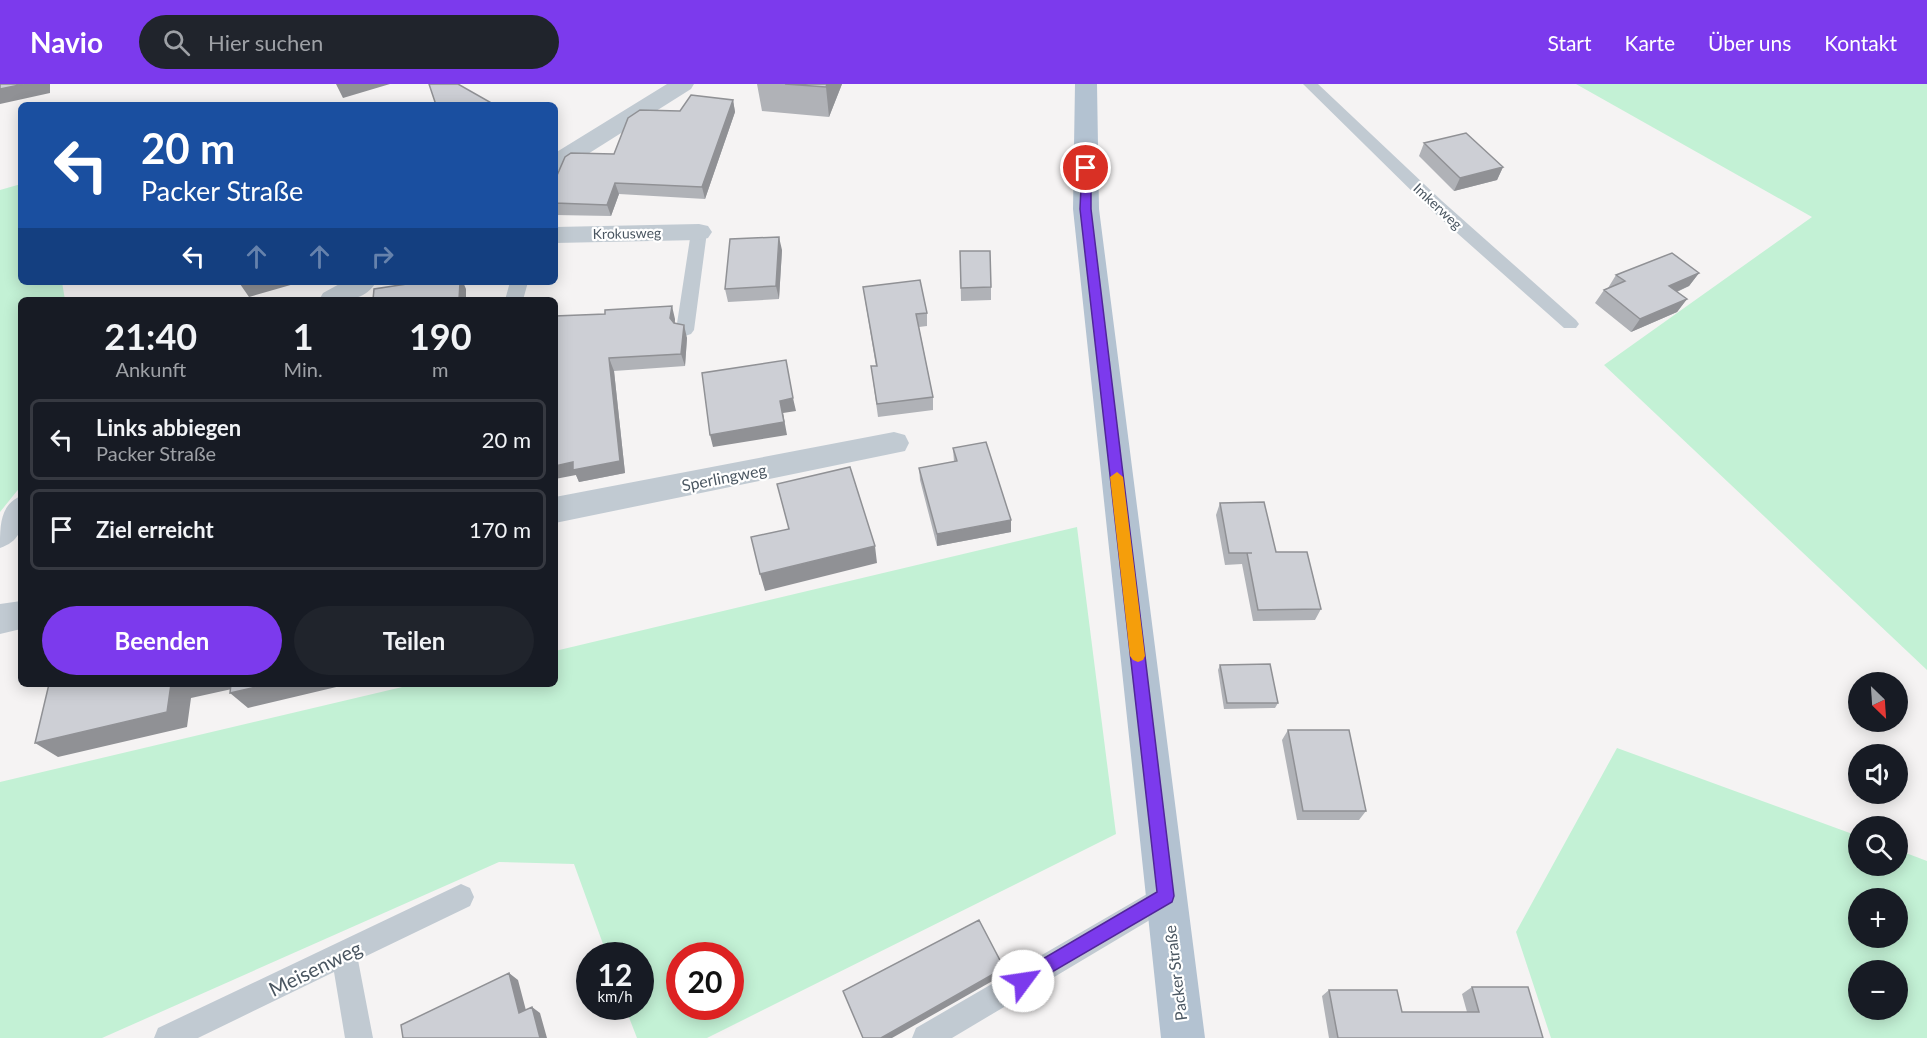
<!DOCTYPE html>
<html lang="de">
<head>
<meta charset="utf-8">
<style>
  body { margin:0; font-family:Lato,sans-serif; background:#20242c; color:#f1f3f6; height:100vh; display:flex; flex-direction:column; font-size:22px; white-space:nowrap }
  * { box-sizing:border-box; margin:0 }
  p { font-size:20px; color:#9ea1a6 }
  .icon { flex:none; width:33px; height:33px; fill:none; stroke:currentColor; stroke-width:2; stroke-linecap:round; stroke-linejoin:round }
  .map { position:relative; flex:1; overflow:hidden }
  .details { position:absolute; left:18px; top:213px; width:540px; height:390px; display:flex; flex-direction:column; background:#171b24; border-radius:9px; box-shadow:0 3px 15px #0003 }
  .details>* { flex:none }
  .hud { position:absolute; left:18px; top:18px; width:540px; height:183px; border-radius:9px; box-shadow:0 3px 15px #0003; background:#1a4fa0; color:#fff; overflow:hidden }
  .needle { width:39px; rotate:155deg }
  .controls { position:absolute; left:1848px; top:588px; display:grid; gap:12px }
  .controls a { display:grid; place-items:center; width:60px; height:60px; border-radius:50%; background:#171b24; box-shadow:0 3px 15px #0003; font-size:30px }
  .speed { position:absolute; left:576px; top:858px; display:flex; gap:12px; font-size:30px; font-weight:700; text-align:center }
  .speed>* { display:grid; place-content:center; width:78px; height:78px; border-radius:50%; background:#171b24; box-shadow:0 3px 15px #0003; line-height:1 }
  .speed small { font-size:15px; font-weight:400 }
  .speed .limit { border:9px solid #d22; background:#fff; color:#111 }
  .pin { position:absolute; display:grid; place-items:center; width:51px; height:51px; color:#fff; margin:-26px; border:3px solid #fff; border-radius:50%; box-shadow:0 2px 6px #0007 }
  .me { position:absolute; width:66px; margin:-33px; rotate:59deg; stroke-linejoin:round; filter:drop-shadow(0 0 4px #0008) }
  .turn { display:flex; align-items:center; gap:21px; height:126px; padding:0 24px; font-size:27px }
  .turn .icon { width:78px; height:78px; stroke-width:2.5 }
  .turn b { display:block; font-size:42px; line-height:51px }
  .lanes { display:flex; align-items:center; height:57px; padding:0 24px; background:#0003; justify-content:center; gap:30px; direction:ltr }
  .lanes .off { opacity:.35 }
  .eta { display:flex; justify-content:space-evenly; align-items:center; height:102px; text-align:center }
  .eta b { font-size:36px; font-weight:700; line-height:42px }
  .primary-button { display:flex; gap:12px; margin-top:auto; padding:12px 24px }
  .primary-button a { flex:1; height:69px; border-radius:36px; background:#7c3aed; color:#fff; font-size:24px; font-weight:700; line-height:69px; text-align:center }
  .primary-button a+a { background:#20242c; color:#f1f3f6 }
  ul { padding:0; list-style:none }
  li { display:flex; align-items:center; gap:18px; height:81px; margin:0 12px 9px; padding:0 12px; border:3px solid #363941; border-radius:9px }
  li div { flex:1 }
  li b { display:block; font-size:22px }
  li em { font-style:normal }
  header { display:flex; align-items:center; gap:36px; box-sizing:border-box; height:84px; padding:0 30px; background:#7c3aed; color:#fff }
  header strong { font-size:28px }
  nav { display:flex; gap:33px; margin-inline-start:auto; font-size:21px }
  .search { width:420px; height:54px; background:#20242c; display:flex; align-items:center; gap:15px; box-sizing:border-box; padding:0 21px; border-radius:33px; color:#9ea1a6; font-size:22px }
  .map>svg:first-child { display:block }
  .green { fill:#c3f1d5; fill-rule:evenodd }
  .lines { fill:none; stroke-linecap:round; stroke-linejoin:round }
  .service { fill:#c1cad2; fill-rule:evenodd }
  .minor { fill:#c1cad2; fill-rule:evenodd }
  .primary { fill:#b3c2d1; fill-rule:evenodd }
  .wall { fill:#b0b2b7 }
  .shaded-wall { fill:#909195 }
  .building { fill:#cdcfd5; stroke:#909195; stroke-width:1.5 }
  .route { fill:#7c3aed; stroke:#51269a; stroke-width:1.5 }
  .slow { fill:#f59e0b }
  .labels { text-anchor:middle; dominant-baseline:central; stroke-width:4.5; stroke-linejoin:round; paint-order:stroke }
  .far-street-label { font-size:14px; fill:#4a5661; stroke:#fff }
  .street-label { font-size:16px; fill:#4a5661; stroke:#fff }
  .near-street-label { font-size:20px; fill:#4a5661; stroke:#fff }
</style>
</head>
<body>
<header>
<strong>Navio</strong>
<div class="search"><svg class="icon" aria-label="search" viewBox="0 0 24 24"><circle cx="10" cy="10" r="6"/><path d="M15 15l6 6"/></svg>Hier suchen</div>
<nav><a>Start</a><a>Karte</a><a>Über uns</a><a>Kontakt</a></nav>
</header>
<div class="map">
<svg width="1927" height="954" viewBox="0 0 1927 954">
  <rect width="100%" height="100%" fill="#f5f3f3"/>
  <!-- green -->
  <path class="green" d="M 1576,0 L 1927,0 L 1927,586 L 1604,281 L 1812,133 Z
    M 21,100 L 21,198 L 62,198 L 65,216 L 21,216 L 21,402 L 0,428 L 0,106 Z
    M 1077,443 L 1116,750 L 707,954 L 637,954 L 625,923 L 640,922 L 640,872 L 607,871 L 574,780 L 499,778 L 102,954 L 0,954 L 0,698 L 415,600 L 555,600 L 555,567 ZM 680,872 L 730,872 L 730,922 L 680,922 Z
    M 1617,664 L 1858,752 L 1858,782 L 1898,782 L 1898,766 L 1927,777 L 1927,954 L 1551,954 L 1516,848 ZM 1898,814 L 1898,854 L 1858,854 L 1858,814 ZM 1858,886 L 1898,886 L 1898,926 L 1858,926 Z"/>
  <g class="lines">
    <!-- service -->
    <path class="service" d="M 1303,0 L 1318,0 L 1442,117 L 1576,236 L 1579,240 L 1576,244 L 1564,244 L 1430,125 Z
      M 699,143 L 705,144 L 707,148 L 694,246 L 691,250 L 685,252 L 679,250 L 676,246 L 691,148 L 693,144 Z
      M 510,198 L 528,198 L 523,216 L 505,216 Z
      M 1166,799 L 1175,803 L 1179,812 L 1175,821 L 952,954 L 912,954 L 916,944 Z
      M 461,800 L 470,804 L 474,813 L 470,822 L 358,876 L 373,954 L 345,954 L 334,888 L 198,954 L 154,954 L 158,944 Z"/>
    <!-- minor -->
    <path class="minor" d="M 667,0 L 694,0 L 691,5 L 564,85 L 555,87 L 555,69 Z
      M 699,140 L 708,142 L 712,148 L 708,154 L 699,156 L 555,159 L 555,143 Z
      M 343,198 L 376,198 C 364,219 341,216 319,216 L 323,209 Z
      M 894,348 L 905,351 L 909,359 L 905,367 L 555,439 L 555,413 Z
      M 21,412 C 21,436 27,455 0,464 C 0,441 0,421 21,412 Z
      M 21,517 L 21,545 L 0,550 L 0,520 Z"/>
    <!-- primary -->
    <path class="primary" d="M 1075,0 L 1097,0 L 1099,125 L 1205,954 L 1161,954 L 1073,125 Z"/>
  </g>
  <!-- wall -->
  <path class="wall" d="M 757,0 L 842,0 L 829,33 L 762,27 Z
    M 733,16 L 735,28 L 705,115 L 619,110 L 611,132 L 555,131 L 555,96 L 614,70 L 680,27 Z
    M 1424,59 L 1503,83 L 1497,96 L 1454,107 L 1419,72 Z
    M 782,166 L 779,215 L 728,218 L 725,205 Z
    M 960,167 L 991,203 L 991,216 L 961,217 Z
    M 1699,189 L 1689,202 L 1677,208 L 1687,215 L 1677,228 L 1631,248 L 1595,219 L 1604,206 L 1608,204 L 1616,191 Z
    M 863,203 L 927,229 L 927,242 L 919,243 L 933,313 L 933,326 L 878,333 L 871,282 L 876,282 L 865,216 Z
    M 605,230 L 675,235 L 675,239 L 687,254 L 685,282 L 614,287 L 625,389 L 579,398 L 576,391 Z
    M 953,364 L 1011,436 L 1011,448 L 937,462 L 920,396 L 919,384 L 954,378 Z
    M 1220,419 L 1276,468 L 1321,525 L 1315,536 L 1253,537 L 1242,480 L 1225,481 L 1216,431 Z
    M 1220,581 L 1278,619 L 1275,624 L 1224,625 L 1218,586 Z
    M 1288,646 L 1366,727 L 1359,736 L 1297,736 L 1282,656 Z
    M 1472,903 L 1543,954 L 1329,954 L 1322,912 L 1329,906 L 1402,928 L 1467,928 L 1462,910 Z"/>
  <!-- shaded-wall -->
  <path class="shaded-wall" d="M 24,0 L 50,0 L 50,9 L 0,20 L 0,5 Z
    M 336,0 L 390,0 L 343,14 Z
    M 827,0 L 842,0 L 829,33 L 826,3 Z
    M 733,16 L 735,28 L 705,115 L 702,103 Z
    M 1503,83 L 1497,96 L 1454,107 L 1460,94 Z
    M 615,99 L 619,110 L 611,132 L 607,121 Z
    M 779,153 L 782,166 L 779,215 L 776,202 Z
    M 1699,189 L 1689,202 L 1660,215 L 1669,202 Z
    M 247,198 L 301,198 L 249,213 L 240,200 Z
    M 460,198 L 463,198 L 466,205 L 466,216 L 459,216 Z
    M 1687,215 L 1677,228 L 1631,248 L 1640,235 Z
    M 672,222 L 675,235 L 674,247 L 670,234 Z
    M 684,241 L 687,254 L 685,282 L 681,270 Z
    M 609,274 L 614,287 L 625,389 L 579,398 L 576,391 L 555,395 L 555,382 Z
    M 793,314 L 796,327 L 783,329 L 787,351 L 713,363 L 710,351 L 780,317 Z
    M 1011,436 L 1011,448 L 937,462 L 937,450 Z
    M 875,462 L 877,479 L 765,507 L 760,490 Z
    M 171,600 L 249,600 L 250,601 L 191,614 L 187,643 L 58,673 L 35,659 Z
    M 269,600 L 349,600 L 248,624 L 230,609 Z
    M 1004,884 L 1003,891 L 892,954 L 881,954 Z
    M 509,889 L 518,896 L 528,934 L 519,929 Z
    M 532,923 L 540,929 L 547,954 L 540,954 Z"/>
  <!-- building -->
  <path class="building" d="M 0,0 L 24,0 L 0,5 Z
    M 429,0 L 458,0 L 495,21 L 436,21 Z
    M 785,0 L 827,0 L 826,3 Z
    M 691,11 L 733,16 L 702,103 L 615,99 L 607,121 L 555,119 L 555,96 L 565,73 L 571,69 L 614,70 L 628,34 L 640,26 L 680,27 Z
    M 1466,49 L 1503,83 L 1460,94 L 1424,59 Z
    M 779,153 L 776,202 L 725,205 L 730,155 Z
    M 960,167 L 990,167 L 991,203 L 961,204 Z
    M 1672,169 L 1699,189 L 1669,202 L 1687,215 L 1640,235 L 1604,206 L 1625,197 L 1616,191 Z
    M 920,196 L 927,229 L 916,230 L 933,313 L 877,320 L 871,282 L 877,282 L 863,203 Z
    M 420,198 L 460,198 L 459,216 L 373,216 L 374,205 Z
    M 672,222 L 670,234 L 674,239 L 684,241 L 681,270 L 609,274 L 620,377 L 573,386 L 573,378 L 555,382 L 555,232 L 605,230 L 605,226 Z
    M 786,276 L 793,314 L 780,317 L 784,338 L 710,351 L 702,289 Z
    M 986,358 L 1011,436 L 937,450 L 919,384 L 957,377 L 953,364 Z
    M 850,383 L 875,462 L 760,490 L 751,453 L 789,445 L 777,400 Z
    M 1264,418 L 1276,468 L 1307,468 L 1321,525 L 1258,526 L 1247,469 L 1252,469 L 1229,469 L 1220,419 Z
    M 1270,580 L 1278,619 L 1227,619 L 1220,581 Z
    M 49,600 L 171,600 L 167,628 L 35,659 Z
    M 231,600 L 269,600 L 230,609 Z
    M 1288,646 L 1349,646 L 1366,727 L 1303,727 Z
    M 979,836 L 1004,884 L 881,954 L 863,954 L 843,907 Z
    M 509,889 L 519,929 L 532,923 L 540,954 L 403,954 L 401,941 Z
    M 1472,903 L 1528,903 L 1543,954 L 1338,954 L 1329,906 L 1397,906 L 1402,928 L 1479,928 Z"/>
  <!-- route -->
  <path class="route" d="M 1082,81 L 1091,84 L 1091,125 L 1174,812 L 1172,818 L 1023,905 L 1017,903 L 1015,897 L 1017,890 L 1157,808 L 1080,125 Z"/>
  <!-- slow -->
  <path class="slow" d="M 1117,388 L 1123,393 L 1145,572 L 1143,576 L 1138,578 L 1133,576 L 1130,572 L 1110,393 Z"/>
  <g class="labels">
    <!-- far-street labels -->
    <g class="far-street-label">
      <text transform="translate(1438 122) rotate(43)">Imkerweg</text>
      <text transform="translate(627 149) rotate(-1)">Krokusweg</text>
    </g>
    <!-- street labels -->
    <g class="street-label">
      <text transform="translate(724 393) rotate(-11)">Sperlingweg</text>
      <text transform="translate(1175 889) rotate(-97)">Packer Straße</text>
    </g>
    <!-- near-street labels -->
    <g class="near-street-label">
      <text transform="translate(315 884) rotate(-26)">Meisenweg</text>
    </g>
  </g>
</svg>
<div class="controls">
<a><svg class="needle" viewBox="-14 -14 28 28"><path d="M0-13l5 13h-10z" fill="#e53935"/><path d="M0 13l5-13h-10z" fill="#9ea1a6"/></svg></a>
<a><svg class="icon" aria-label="sound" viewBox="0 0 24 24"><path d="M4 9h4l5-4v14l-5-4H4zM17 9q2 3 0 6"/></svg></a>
<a><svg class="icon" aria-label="search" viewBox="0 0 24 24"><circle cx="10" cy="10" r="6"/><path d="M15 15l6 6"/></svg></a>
<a>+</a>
<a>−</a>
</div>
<div class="speed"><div>12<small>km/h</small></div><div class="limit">20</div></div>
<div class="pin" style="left:1086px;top:84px;background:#d93025"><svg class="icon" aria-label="arrive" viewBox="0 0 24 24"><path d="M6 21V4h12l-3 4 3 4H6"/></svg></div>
<svg class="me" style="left:1023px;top:897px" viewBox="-20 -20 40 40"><circle r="19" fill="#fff"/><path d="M0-13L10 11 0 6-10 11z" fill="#7c3aed"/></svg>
<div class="hud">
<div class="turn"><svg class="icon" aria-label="left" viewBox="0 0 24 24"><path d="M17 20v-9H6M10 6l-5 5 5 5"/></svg><div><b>20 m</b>Packer Straße</div></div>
<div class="lanes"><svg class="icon" aria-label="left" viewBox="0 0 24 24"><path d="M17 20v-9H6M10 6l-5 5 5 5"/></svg><svg class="icon off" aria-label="ahead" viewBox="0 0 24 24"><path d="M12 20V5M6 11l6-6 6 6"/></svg><svg class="icon off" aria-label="ahead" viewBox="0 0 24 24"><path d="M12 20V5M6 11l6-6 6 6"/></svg><svg class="icon off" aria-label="right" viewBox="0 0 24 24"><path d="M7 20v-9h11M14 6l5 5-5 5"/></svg></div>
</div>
<section class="details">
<div class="eta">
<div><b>21:40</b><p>Ankunft</p></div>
<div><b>1</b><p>Min.</p></div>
<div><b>190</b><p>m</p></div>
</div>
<ul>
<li><svg class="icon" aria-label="left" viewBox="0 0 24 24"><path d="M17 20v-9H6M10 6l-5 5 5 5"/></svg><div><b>Links abbiegen</b><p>Packer Straße</p></div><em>20 m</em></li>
<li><svg class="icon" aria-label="arrive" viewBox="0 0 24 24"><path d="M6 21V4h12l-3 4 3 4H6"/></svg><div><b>Ziel erreicht</b></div><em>170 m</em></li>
</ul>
<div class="primary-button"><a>Beenden</a><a>Teilen</a></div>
</section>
</div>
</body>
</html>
